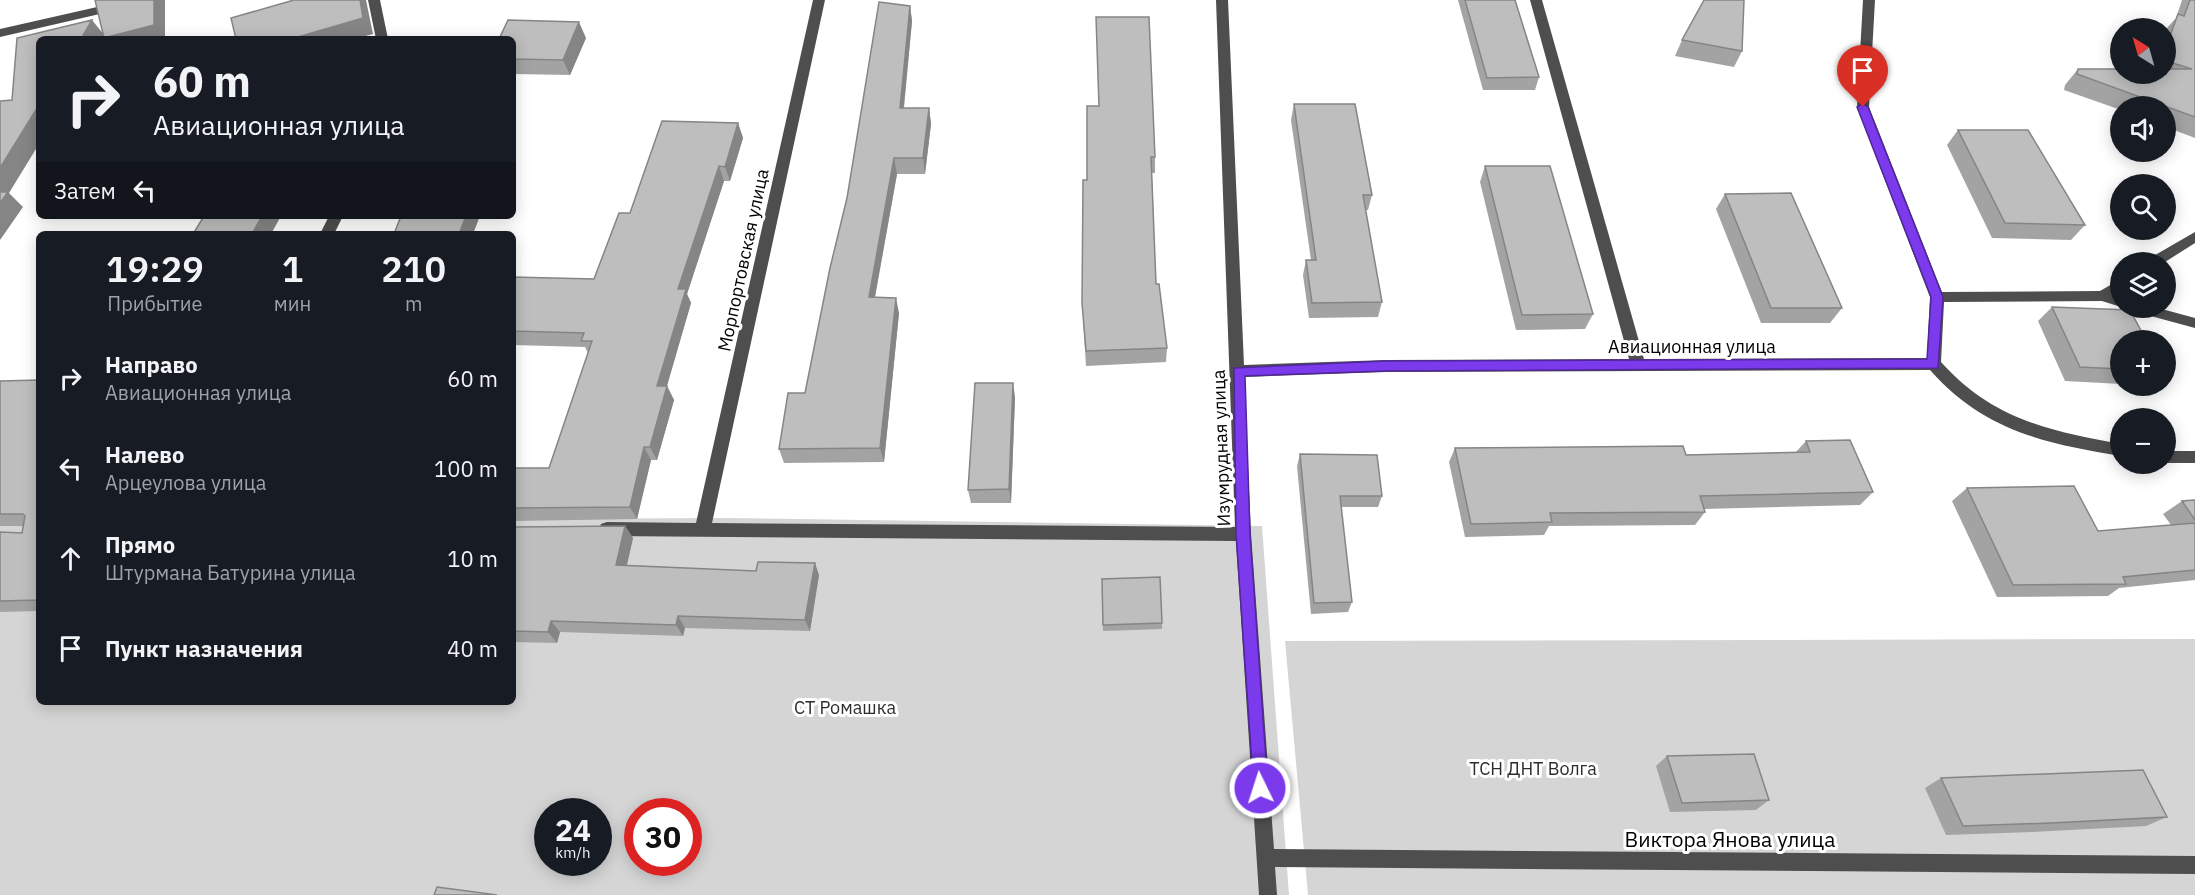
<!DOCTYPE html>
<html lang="ru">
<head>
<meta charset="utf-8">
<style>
  body { margin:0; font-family:"IBM Plex Sans",sans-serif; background:#20242c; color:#f1f3f6; height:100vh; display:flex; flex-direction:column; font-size:22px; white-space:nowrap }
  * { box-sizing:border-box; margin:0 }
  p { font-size:20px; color:#9ea1a6 }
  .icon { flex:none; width:33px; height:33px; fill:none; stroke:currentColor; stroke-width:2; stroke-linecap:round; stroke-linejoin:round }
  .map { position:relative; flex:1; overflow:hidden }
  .details { position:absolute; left:36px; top:231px; width:480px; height:474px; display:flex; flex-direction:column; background:#171b24; border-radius:9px; box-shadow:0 3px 15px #0003 }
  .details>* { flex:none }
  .hud { position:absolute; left:36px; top:36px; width:480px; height:183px; border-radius:9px; box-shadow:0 3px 15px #0003; background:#171b24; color:#f1f3f6; overflow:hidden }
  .needle { width:39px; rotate:323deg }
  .buttons { position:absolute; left:2110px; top:18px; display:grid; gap:12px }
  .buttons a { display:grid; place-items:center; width:66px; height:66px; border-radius:50%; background:#171b24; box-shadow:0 3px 15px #0003; font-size:30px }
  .speed { position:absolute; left:534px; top:798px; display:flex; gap:12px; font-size:30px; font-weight:700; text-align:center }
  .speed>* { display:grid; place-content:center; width:78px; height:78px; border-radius:50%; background:#171b24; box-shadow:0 3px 15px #0003; line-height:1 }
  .speed small { font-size:15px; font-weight:400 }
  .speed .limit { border:9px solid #d22; background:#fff; color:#111 }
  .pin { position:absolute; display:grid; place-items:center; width:51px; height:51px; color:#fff; margin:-62px -26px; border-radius:50% 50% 50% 0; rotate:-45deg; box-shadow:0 0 6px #0007 }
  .pin .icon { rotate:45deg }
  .me { position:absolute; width:66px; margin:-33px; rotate:356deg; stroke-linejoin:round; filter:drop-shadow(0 0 4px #0008) }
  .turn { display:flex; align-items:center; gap:21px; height:126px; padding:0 18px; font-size:27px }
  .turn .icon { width:78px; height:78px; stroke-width:2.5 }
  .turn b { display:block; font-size:42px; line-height:51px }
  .then { display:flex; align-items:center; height:57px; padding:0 18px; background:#0003; gap:12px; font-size:22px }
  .eta { display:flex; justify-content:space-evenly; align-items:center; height:102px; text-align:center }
  .eta b { font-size:36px; font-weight:600; line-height:42px }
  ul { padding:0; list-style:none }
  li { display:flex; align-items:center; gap:18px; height:90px; padding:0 18px }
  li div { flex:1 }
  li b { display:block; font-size:22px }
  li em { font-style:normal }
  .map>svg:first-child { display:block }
  .green { fill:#d5d5d5; fill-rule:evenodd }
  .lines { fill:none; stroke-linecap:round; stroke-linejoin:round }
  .minor { fill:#4e4e4e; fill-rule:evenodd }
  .wall { fill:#a3a3a3 }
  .shaded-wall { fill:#858585 }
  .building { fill:#bebebe; stroke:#858585; stroke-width:1.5 }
  .route { fill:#7c3aed; stroke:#51269a; stroke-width:1.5 }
  .labels { text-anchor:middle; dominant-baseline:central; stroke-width:6; stroke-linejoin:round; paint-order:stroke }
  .street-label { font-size:18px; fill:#000; stroke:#fff }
  .park-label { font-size:18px; fill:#2c2c2c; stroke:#fff }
  .near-street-label { font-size:21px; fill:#000; stroke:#fff }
</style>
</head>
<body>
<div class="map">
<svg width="2195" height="895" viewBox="0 0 2195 895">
  <rect width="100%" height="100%" fill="#fff"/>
  <!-- green -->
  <path class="green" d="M 727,518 L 1262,526 L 1289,895 L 0,895 L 0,522 L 39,522 L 39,702 L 513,702 L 513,519 ZM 548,812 L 598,812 L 598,862 L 548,862 ZM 638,812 L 688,812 L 688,862 L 638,862 Z
    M 2195,639 L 2195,895 L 1308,895 L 1285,641 Z"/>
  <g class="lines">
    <!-- minor -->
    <path class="minor" d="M 128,0 L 149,0 L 143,4 L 0,37 L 0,29 Z
      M 368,0 L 380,0 L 388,39 L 376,39 Z
      M 813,0 L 825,0 L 712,523 L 1235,527 L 1216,0 L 1228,0 L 1244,365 L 1386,360 L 1629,359 L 1530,0 L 1542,0 L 1644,359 L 1927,358 L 1930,297 L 1857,107 L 1863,0 L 1875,0 L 1869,107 L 1942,292 L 2100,291 L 2121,279 L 2121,291 L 2115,295 L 2121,297 L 2121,307 L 2102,301 L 1944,302 L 1941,362 C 1992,419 2049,431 2121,444 L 2121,456 C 2044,443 1984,431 1930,370 L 1386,372 L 1244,377 L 1251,534 L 1274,849 L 2195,856 L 2195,874 L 1275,867 L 1277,895 L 1259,895 L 1236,541 L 607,536 L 601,534 L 599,529 L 601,524 L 607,522 L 696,523 Z
      M 329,216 L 343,216 L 334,234 L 320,234 Z
      M 2195,232 L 2195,243 L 2165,262 L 2149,262 L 2150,258 Z
      M 2134,308 L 2158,308 L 2195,318 L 2195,328 L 2136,312 Z
      M 2166,451 L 2195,451 L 2195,463 L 2166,463 Z"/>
  </g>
  <!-- wall -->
  <path class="wall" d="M 1458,0 L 1515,0 L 1539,77 L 1535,90 L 1483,90 Z
    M 2182,0 L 2195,0 L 2195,138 L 2166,127 L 2166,106 L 2121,106 L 2121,110 L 2064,90 L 2065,85 L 2078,69 L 2166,74 L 2166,29 L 2176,18 Z
    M 910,6 L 912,21 L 904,108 L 929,108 L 931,124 L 925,174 L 897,174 L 875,298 L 899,313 L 884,462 L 784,463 L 779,449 L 805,393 Z
    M 586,38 L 570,75 L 513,74 L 513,39 Z
    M 1682,40 L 1742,51 L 1734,67 L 1675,56 Z
    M 1294,104 L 1372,195 L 1368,210 L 1365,210 L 1382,302 L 1378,317 L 1309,318 L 1303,275 L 1306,260 L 1311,260 L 1291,120 Z
    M 1087,106 L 1155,157 L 1155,173 L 1152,173 L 1156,284 L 1167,348 L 1166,362 L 1086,366 L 1083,318 L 1083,180 L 1087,180 Z
    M 738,123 L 743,138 L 730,181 L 724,181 L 687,294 L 691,303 L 667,386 L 674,400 L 657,460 L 651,460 L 637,519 L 513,521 L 513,468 L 549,468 L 588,353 L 585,347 L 513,345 L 513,277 L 594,279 L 630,213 Z
    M 1958,130 L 2085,225 L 2071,240 L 1992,238 L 1947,145 Z
    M 1485,166 L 1593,314 L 1585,329 L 1516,330 L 1480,182 Z
    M 1725,194 L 1842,308 L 1830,323 L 1761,323 L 1716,209 Z
    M 2052,307 L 2121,340 L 2121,384 L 2065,381 L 2038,321 Z
    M 39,380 L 39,611 L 0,612 L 0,532 L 22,533 L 23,526 L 0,526 L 0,381 Z
    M 1015,397 L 1011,503 L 971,503 L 968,490 Z
    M 1806,441 L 1873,492 L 1860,505 L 1704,509 L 1705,512 L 1695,525 L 1549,526 L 1544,535 L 1465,537 L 1449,462 L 1455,448 L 1686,455 L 1796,452 Z
    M 1300,454 L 1382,496 L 1378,507 L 1341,507 L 1352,602 L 1348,612 L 1311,614 L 1297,466 Z
    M 1967,488 L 2098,531 L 2171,525 L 2163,514 L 2182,501 L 2195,500 L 2195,580 L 2119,588 L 2108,596 L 1997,597 L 1952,501 Z
    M 625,526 L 633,538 L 627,565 L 819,575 L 810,631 L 685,628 L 683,636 L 560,632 L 557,643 L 513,642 L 513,527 Z
    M 1102,579 L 1162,623 L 1162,629 L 1103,631 Z
    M 1667,756 L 1769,800 L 1756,810 L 1670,812 L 1656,766 Z
    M 1941,778 L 2167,817 L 2146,826 L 2032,832 L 1946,835 L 1925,788 Z"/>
  <!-- shaded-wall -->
  <path class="shaded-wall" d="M 154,0 L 165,0 L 165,39 L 105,39 L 104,38 L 103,39 L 81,39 L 92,20 L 105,36 Z
    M 360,0 L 366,0 L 373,34 L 354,39 L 291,39 Z
    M 910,6 L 912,21 L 902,124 L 900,108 Z
    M 579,22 L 586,38 L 570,75 L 563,60 Z
    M 39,105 L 39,144 L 9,193 L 23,207 L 0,240 L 0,168 Z
    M 929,108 L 931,124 L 925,174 L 923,158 Z
    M 738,123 L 743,138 L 730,181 L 725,167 Z
    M 894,158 L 897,174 L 872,312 L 869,297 Z
    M 719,166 L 724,181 L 687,294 L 691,303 L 663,399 L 657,386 L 678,289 Z
    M 262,216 L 281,216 L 271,234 L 252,234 Z
    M 466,216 L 480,216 L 473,234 L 459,234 Z
    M 896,298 L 899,313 L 884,462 L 880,448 Z
    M 1013,383 L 1015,397 L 1011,503 L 1009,489 Z
    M 667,386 L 674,400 L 657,460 L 650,447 Z
    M 644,447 L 651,460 L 637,519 L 630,507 Z
    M 625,526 L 633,538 L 624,577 L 616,565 Z
    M 815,563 L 819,575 L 810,631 L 805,620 Z
    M 678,616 L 685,628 L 683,636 L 676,625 Z
    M 551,621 L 560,632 L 557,643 L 548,632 Z"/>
  <!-- building -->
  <path class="building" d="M 95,0 L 154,0 L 154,25 L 104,38 Z
    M 294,0 L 360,0 L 363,18 L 291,39 L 236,39 L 231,18 Z
    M 1465,0 L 1515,0 L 1539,77 L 1487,78 Z
    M 1704,0 L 1744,0 L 1742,51 L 1682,40 Z
    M 2190,0 L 2195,0 L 2195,117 L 2077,74 L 2078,69 L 2121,69 L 2121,74 L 2166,74 L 2166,69 L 2192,69 L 2166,61 L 2166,47 L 2178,14 L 2184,16 Z
    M 879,2 L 910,6 L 900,108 L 929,108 L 923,158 L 894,158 L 869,297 L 896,298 L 880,448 L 779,449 L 788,393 L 805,393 L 830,268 L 847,198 Z
    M 1096,17 L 1149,17 L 1155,157 L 1151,157 L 1156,284 L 1159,284 L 1167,348 L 1086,351 L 1082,303 L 1083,180 L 1087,180 L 1087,106 L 1099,106 Z
    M 92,20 L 81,39 L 39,39 L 39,105 L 0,168 L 0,101 L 12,100 L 17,38 Z
    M 508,20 L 579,22 L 563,60 L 513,59 L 513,39 L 499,39 Z
    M 1294,104 L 1355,104 L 1372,195 L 1363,195 L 1382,302 L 1312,303 L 1306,260 L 1316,260 Z
    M 662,121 L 738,123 L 725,167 L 719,166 L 678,289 L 686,289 L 657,386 L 667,386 L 650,447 L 644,447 L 630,507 L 513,508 L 513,468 L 549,468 L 592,341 L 581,341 L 584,333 L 513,331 L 513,277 L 594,279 L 619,213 L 630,213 Z
    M 1958,130 L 2028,130 L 2085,225 L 2005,223 Z
    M 1485,166 L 1550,166 L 1593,314 L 1522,315 Z
    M 0,192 L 8,192 L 0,203 Z
    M 1791,193 L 1842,308 L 1771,308 L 1725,194 Z
    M 204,216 L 262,216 L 252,234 L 193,234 Z
    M 401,216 L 466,216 L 459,234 L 394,234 Z
    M 2052,307 L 2130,310 L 2146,340 L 2121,340 L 2121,369 L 2080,367 Z
    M 39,380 L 39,600 L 0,601 L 0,532 L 22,533 L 25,516 L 23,514 L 0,514 L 0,381 Z
    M 975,383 L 1013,383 L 1009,489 L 968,490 Z
    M 1850,440 L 1873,492 L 1700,496 L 1705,512 L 1550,513 L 1552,522 L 1471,524 L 1455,448 L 1683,446 L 1686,455 L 1810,452 L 1806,441 Z
    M 1300,454 L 1377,455 L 1382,496 L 1340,496 L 1352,602 L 1314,603 Z
    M 2074,486 L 2098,531 L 2195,523 L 2195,570 L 2123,577 L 2126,584 L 2013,585 L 1967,488 Z
    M 2195,500 L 2195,520 L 2182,501 Z
    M 625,526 L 616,565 L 756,571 L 758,562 L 815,563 L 805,620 L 678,616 L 676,625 L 551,621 L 548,632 L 513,631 L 513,527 Z
    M 1160,577 L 1162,623 L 1103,625 L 1102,579 Z
    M 1754,754 L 1769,800 L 1682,803 L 1667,756 Z
    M 2143,770 L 2167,817 L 2051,823 L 1963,826 L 1941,778 Z
    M 437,887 L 497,895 L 434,895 Z"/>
  <!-- route -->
  <path class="route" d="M 1863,103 L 1868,107 L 1943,297 L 1938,368 L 1386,371 L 1245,376 L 1250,534 L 1268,788 L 1266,794 L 1260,796 L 1254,794 L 1236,534 L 1234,368 L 1386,361 L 1927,359 L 1931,297 L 1857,107 Z"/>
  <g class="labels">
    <!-- street labels -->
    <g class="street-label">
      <text transform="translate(743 260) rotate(-78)">Морпортовская улица</text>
      <text x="1692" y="346">Авиационная улица</text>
      <text transform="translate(1221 448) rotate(-92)">Изумрудная улица</text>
    </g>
    <!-- park labels -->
    <g class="park-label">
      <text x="845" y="707">СТ Ромашка</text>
      <text x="1533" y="768">ТСН ДНТ Волга</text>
    </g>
    <!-- near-street labels -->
    <g class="near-street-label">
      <text x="1730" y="839">Виктора Янова улица</text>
    </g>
  </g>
</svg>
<div class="buttons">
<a><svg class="needle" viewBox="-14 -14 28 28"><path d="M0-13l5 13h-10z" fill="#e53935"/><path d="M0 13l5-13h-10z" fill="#9ea1a6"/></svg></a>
<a><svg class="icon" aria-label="sound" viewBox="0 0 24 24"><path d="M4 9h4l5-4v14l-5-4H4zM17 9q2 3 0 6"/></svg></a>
<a><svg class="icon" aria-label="search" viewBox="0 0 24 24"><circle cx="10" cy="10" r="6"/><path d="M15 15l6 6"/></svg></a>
<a><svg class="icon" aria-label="layers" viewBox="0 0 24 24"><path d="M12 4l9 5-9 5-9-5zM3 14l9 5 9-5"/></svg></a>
<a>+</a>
<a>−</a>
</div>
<div class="speed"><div>24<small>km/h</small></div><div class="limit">30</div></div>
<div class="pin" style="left:1863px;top:107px;background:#d93025"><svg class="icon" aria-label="arrive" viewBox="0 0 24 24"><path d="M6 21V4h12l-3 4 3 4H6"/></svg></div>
<svg class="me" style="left:1260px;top:788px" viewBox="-20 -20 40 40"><circle r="17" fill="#7c3aed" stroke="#fff" stroke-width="3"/><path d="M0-11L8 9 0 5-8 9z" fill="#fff"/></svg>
<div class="hud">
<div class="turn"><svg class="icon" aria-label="right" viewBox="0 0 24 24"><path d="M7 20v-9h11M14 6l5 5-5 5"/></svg><div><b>60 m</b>Авиационная улица</div></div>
<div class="then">Затем<svg class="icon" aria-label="left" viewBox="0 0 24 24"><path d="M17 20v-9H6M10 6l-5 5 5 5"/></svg></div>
</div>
<section class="details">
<div class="eta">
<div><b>19:29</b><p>Прибытие</p></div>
<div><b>1</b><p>мин</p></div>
<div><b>210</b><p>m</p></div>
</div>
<ul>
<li><svg class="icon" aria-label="right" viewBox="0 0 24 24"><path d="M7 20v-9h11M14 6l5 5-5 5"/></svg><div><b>Направо</b><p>Авиационная улица</p></div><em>60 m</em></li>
<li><svg class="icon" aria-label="left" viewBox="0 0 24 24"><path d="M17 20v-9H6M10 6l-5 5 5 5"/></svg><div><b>Налево</b><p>Арцеулова улица</p></div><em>100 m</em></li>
<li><svg class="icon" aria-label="ahead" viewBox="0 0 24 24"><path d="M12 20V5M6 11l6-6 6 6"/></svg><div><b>Прямо</b><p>Штурмана Батурина улица</p></div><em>10 m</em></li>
<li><svg class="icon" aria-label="arrive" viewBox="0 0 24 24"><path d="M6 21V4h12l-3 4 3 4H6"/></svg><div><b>Пункт назначения</b></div><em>40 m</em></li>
</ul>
</section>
</div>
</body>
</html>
